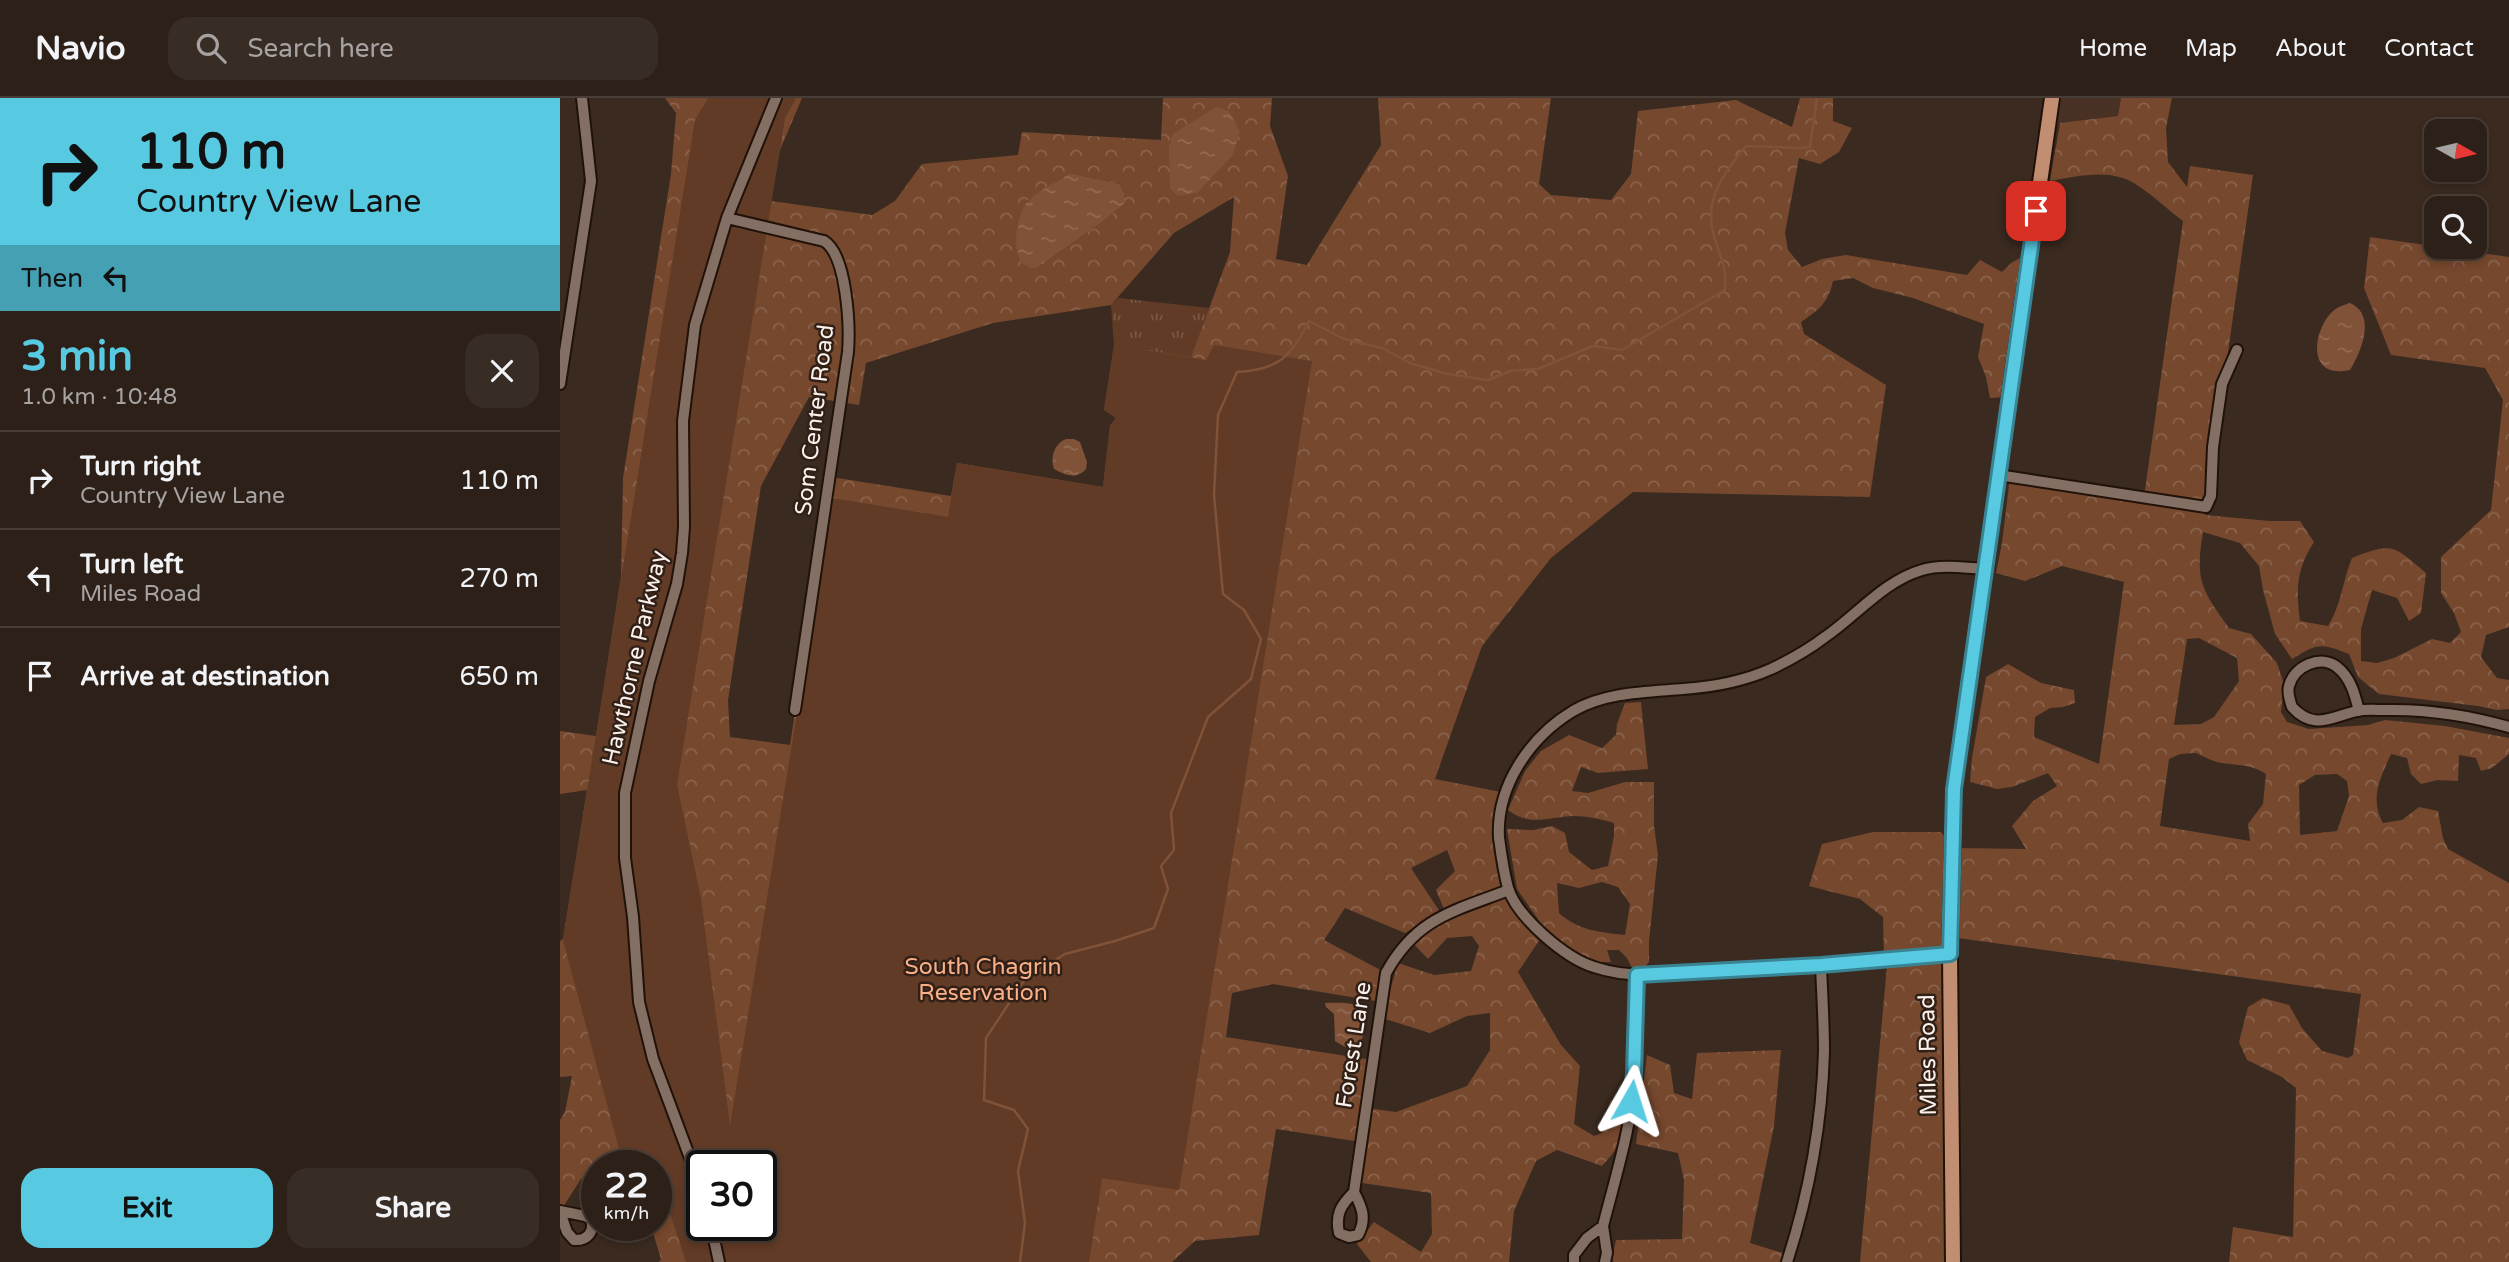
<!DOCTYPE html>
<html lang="en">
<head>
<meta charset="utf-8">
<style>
  body { margin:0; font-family:"Varela Round",sans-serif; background:#382d25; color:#f1f3f6; height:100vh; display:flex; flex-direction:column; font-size:26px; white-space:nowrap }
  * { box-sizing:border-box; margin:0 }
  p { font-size:23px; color:#a6a3a2 }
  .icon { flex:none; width:38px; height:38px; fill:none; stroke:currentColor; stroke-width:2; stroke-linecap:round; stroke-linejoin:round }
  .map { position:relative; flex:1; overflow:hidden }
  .sheet { display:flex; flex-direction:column; background:#2c2018; width:560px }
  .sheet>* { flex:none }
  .top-card { background:#57c9e1; color:#111; overflow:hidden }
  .needle { width:46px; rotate:98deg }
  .buttons { position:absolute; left:1864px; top:21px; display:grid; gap:14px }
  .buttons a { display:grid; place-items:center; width:63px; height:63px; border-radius:14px; background:#2c2018; box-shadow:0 4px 10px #0003,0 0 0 2px #483e37; font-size:35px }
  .speed { position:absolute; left:21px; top:1052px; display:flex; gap:14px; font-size:35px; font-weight:700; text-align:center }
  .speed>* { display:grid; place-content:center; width:91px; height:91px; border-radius:50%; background:#2c2018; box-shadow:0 4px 10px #0003,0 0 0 2px #483e37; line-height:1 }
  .speed small { font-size:18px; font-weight:400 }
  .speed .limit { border:4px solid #111; border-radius:10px; background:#fff; color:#111 }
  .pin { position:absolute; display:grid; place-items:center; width:60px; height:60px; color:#fff; margin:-30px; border-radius:14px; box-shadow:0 4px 10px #0006 }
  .me { position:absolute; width:77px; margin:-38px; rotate:6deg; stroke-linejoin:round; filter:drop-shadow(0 0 5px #0008) }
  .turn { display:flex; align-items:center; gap:24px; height:147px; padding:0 21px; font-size:32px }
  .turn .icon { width:91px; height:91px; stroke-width:2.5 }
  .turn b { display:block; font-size:49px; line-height:60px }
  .then { display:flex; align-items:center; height:66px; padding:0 21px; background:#0003; gap:14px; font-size:26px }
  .round { display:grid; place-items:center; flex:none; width:74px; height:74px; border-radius:21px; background:#382d25 }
  .head { display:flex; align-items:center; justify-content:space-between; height:119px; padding:0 21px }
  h1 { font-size:42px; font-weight:800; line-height:52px; color:#57c9e1 }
  .button { display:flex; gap:14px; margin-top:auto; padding:14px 21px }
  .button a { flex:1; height:80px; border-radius:21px; background:#57c9e1; color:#111; font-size:28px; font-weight:800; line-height:80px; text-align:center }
  .button a+a { background:#382d25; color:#f1f3f6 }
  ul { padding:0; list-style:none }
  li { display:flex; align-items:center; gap:21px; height:98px; padding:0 21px; border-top:2px solid #483e37 }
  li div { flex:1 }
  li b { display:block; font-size:26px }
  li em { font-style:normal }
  header { display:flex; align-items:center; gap:42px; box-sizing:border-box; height:98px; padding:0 35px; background:#2c2018; border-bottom:2px solid #483e37 }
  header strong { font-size:33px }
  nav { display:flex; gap:38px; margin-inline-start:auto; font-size:24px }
  .search { width:490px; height:63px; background:#382d25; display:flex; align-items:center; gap:18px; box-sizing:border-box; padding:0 24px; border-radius:21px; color:#a6a3a2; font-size:26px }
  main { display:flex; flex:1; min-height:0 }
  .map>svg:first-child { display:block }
  .built { fill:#483124 }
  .grass { fill:url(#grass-tufts) }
  .forest { fill:url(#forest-crowns); fill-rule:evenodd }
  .green { fill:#613b26; fill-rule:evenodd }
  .water { fill:url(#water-ripples) }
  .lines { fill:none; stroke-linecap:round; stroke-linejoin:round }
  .stream { stroke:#805238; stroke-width:2.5 }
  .minor-casing { stroke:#211209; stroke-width:14 }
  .major-casing { stroke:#211209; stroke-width:18 }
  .minor { stroke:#836f64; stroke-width:10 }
  .major { stroke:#c28e71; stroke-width:14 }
  .route-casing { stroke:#398392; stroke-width:18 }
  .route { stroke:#57c9e1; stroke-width:12 }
  .labels { text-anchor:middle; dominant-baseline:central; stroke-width:5; stroke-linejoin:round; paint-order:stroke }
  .street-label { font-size:23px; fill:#fcf0ea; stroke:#302017 }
  .park-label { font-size:23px; fill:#faaf86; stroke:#302017 }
</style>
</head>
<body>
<header>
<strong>Navio</strong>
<div class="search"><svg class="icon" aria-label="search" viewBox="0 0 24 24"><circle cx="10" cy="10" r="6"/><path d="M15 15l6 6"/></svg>Search here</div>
<nav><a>Home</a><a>Map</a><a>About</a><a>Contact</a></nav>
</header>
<main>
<section class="sheet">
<div class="top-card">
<div class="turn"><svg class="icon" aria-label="right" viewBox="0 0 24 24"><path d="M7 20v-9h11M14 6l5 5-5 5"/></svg><div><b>110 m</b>Country View Lane</div></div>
<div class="then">Then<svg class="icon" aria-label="left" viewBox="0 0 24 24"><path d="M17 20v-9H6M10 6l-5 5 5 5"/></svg></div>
</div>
<div class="head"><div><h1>3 min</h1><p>1.0 km · 10:48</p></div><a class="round"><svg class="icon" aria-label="close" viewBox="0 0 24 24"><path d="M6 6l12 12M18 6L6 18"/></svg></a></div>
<ul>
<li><svg class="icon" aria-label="right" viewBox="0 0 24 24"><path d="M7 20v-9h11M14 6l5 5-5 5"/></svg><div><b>Turn right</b><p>Country View Lane</p></div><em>110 m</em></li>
<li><svg class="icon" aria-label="left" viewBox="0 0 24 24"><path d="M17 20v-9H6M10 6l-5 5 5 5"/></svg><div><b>Turn left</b><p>Miles Road</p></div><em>270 m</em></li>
<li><svg class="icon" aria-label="arrive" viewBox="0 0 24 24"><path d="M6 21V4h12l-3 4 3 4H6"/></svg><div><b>Arrive at destination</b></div><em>650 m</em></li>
</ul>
<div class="button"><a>Exit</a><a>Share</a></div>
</section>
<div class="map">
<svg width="1949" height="1164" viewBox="0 0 1949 1164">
  <defs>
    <pattern id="grass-tufts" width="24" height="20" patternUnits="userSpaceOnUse" patternTransform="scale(1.75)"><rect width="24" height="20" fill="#613b26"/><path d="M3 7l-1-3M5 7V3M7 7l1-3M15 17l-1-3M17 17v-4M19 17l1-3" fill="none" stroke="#795846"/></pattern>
    <pattern id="forest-crowns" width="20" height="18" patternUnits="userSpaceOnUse" patternTransform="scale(1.75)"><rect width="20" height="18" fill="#76482e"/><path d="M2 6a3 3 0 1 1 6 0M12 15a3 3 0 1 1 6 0" fill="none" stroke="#8a634c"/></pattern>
    <pattern id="water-ripples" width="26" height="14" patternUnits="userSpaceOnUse" patternTransform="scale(1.75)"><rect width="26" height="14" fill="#805238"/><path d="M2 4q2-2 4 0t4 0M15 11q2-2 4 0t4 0" fill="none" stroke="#936b55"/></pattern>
  </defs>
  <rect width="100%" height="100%" fill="#3b2a20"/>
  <!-- built -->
  <path class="built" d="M 1492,0 L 1561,0 L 1558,18 L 1488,27 Z"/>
  <!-- grass -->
  <path class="grass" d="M 558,200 L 649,210 L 631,260 L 554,247 L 551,207 Z"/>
  <!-- forest -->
  <path class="forest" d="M 105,0 L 242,0 L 220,52 L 211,103 L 312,117 L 335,103 L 362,66 L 458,57 L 462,34 L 601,42 L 603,0 L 712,0 L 710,28 L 728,78 L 716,161 L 747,167 L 821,47 L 818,0 L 991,0 L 979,86 L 991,97 L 1051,102 L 1071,76 L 1078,13 L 1176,2 L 1232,29 L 1240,0 L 1273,0 L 1273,23 L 1292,30 L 1279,54 L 1260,66 L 1239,60 L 1225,135 L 1228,152 L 1242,169 L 1262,161 L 1286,157 L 1407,177 L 1420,162 L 1442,174 L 1451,165 L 1462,159 L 1445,299 L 1430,300 L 1426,279 L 1418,259 L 1424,226 L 1353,200 L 1313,190 L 1293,180 L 1273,183 C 1268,205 1260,211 1241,224 L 1244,236 L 1326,287 L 1310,399 L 1073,394 L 991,460 L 922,548 L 875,681 L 946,695 L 941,711 L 949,792 L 983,837 L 958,874 L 1001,947 L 1020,968 L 1014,1026 L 1034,1038 L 1042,1035 L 1051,1002 L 1066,1001 C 1066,1032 1064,1045 1042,1068 L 997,1052 L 976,1063 L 954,1113 L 949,1164 L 811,1164 L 797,1146 L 814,1124 L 861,1154 L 872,1136 L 871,1095 L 795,1084 L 801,1044 L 716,1031 L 699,1137 L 635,1143 L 612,1164 L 99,1164 L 101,1161 L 91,1128 L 80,1131 L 54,1127 L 96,1127 L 96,1068 L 37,1068 L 37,1090 L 36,1087 L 21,1081 L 3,1109 L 0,1107 L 0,1022 L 5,1014 L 12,978 L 0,979 L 0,843 L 3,841 L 27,692 L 0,696 L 0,633 L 36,638 L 61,479 L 63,380 L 111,76 L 116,15 ZM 510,75 L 560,86 L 564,95 L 564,106 L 544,123 L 477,170 L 465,168 L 467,103 ZM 674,99 L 670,154 L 631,259 L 554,247 L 544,312 L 556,320 L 550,328 L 543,389 L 397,365 L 391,398 L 271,379 L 230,647 L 170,639 L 168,602 L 201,388 L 249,299 L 299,307 L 306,265 L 433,225 L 551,207 L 614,135 ZM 887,752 L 895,773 L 876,792 L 886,816 L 849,841 L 868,861 L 887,840 L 912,838 L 919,848 L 911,873 L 874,877 L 838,865 L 822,920 L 870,935 L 907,918 L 930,915 L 930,952 L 907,988 L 836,1014 L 806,1010 L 812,962 L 666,939 L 672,895 L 713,886 L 821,904 L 826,875 L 764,842 L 785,810 L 845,835 L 880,814 L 851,770 ZM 142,1068 L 201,1068 L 201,1127 L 142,1127 Z
    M 1561,0 L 1612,0 L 1606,30 L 1608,64 L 1627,89 L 1630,68 L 1693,77 L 1645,417 L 1710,423 L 1740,423 L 1754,444 C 1736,472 1736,491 1740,523 L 1768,528 C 1782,505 1782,485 1792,460 C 1833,444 1833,447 1866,475 L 1861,515 L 1849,523 L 1837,500 L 1812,492 L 1801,531 L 1801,563 L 1817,565 L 1834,560 L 1872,541 L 1890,545 L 1901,534 L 1894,515 L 1881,495 L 1881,459 L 1931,412 L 1943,302 L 1925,270 L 1831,257 L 1804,190 L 1810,139 L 1949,159 L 1949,529 L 1926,537 L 1921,559 L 1937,580 L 1949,582 L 1949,611 L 1937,612 L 1918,608 L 1819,596 L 1798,579 L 1789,556 C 1761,545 1758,545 1732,561 L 1715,536 L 1703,492 L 1699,468 L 1680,445 L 1643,434 C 1635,482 1641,491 1669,530 L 1691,536 L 1717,565 L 1724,586 L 1721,614 L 1727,624 L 1749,631 L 1808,627 L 1825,622 L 1885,628 L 1949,640 L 1949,656 L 1932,670 L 1921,673 L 1916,660 L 1899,657 L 1898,683 L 1878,682 L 1861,686 L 1851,676 L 1847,660 L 1831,656 C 1821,679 1809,700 1823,725 L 1842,722 L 1859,709 L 1878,713 L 1883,740 L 1888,751 L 1949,785 L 1949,1164 L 1669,1164 L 1673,1129 L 1733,1139 L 1736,990 L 1722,979 L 1687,962 L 1679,944 L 1688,909 L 1703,900 L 1729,907 L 1742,930 L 1762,953 L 1788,960 L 1793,957 L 1801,896 L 1391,839 L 1393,1164 L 1300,1164 L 1327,868 L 1335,861 L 1324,861 L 1323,819 L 1300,801 L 1249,788 L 1262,746 L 1313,734 L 1381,734 L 1393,750 L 1466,751 L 1452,728 L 1473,703 L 1497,688 L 1488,675 L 1452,689 L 1437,691 L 1410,684 L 1412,660 L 1426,579 L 1448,566 L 1481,585 L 1514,592 L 1515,605 L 1503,609 L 1490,610 L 1475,619 L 1474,639 L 1539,666 L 1564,484 L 1502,468 L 1465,483 L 1436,475 L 1442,445 L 1450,379 L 1584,399 L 1623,123 C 1608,112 1595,99 1580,89 C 1553,69 1520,78 1490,83 L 1500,25 L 1558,18 ZM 1639,540 L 1677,560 L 1679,583 L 1654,619 L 1641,626 L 1614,627 L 1627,541 ZM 1636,655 C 1643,658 1650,662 1657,664 C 1675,668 1690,665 1706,676 L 1703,706 L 1688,726 L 1690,743 L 1600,728 L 1609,661 L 1620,656 ZM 1777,676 L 1787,683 L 1789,698 L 1777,733 L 1740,737 L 1739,687 L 1755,677 Z
    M 1081,604 L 1088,671 L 1038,675 L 1021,669 L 1012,693 L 1028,695 L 1065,684 L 1094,684 L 1094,727 L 1098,757 L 1089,843 L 1089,864 L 1083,871 L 1073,872 L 1067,860 L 1059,852 L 1047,852 L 1051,864 L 1032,864 L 989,837 L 957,791 L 947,731 L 973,732 L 992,728 L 1005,735 L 1009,754 L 1032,772 L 1048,768 L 1054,738 L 1054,725 C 1040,721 1027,718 1014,718 C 988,719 970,729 948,712 L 965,673 L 981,653 L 1009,637 L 1042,650 L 1056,637 L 1057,626 L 1065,605 ZM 1042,784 L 1058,789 L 1070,806 L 1065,837 C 1040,834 1019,833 999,815 L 997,785 L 1019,790 Z
    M 1221,952 L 1214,1028 L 1190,1145 L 1229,1157 L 1227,1164 L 1054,1164 L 1052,1162 L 1056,1142 L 1122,1141 L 1124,1082 L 1118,1055 L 1076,1046 L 1087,957 L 1110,967 L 1114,995 L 1132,1001 L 1137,955 Z"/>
  <!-- green -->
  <path class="green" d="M 148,0 L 236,0 L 225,20 L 117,687 L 141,800 L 170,1028 L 272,400 L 388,419 L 397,365 L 543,389 L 550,328 L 556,320 L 544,312 L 554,247 L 646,262 L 654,247 L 752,263 L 619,1092 L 542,1080 L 529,1164 L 126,1164 L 106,1103 L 96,1101 L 96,1068 L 67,1067 L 59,1051 L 3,842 L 135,22 ZM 142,1068 L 201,1068 L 201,1127 L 142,1127 Z"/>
  <!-- water -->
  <path class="water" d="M 656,9 L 669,13 L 680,34 L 672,58 L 637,95 L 618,98 L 610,91 L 609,48 L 613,36 Z
    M 510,75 L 560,86 L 564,95 L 564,106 L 544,123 L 477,170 C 473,170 469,170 466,168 C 449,160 457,114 468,103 C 479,92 497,84 510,75 Z
    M 1790,205 C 1817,217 1801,254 1790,272 C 1740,283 1756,220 1779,209 C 1783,207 1787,206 1790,205 Z
    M 506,341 L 514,341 L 520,344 L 527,364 L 526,371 C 516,382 505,377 494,371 C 490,359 494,346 506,341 Z
    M 765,905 C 774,905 786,904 795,907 C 812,913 807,937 797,947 L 785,949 L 775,943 L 774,916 L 766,909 Z"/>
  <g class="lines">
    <!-- stream -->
    <path class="stream" d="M 460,1164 L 465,1125 L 458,1073 L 468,1031 L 454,1012 L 424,1002 L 426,940 L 465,881 L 505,856 L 555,843 L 594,830 L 608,791 L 601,768 L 614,752 L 611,715 L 648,619 L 691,581 L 701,541 L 684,512 L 663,496 L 654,397 L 658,317 L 677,274 C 718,272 731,259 749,223 L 784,241 L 822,250 L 850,265 L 887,276 L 928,282 L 950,273 L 978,271 L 1033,248 L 1062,252 L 1165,192 C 1167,169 1160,159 1154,138 C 1143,103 1164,74 1186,48 L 1241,50 L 1250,49 L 1257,0"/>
    <!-- minor casing -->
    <g class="minor-casing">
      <path id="minor" d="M 167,120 L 264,143 C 287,157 290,228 288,254 L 235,612
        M 0,286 L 31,83 L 22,0
        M 1438,377 L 1646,409 L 1651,398 L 1653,349 L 1662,286 L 1677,252
        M 1799,613 C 1795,597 1791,580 1777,569 C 1761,556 1734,568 1729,588 C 1727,595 1730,603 1732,609 C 1754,633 1771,619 1797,613 C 1806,611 1816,612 1825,612 C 1868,611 1907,617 1949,629
        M 1390,856 C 1314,862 1239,868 1163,872 C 1121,875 1075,883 1034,869 C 1005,860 957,819 948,790 C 944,775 941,755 939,740 C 936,688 970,639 1013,613 C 1045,594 1087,594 1123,591 C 1153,589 1184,583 1211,571 C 1230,562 1248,552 1265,539 C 1297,517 1324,483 1362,472 C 1382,466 1405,470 1425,471
        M 142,1092 L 93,961 L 79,904 L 73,819 L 65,760 L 65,695 L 89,583 L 117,486 L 122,455 L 124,429 L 123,323 L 135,227 L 167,120 L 216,0
        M 794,1094 L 826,875 C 856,820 894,813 949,792
        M 794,1094 C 802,1109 807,1121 798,1137 L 789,1139 L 779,1135 C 775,1116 781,1107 794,1094 Z
        M 0,1113 L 25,1118 L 31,1121 C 35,1134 27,1143 14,1142 L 7,1134 L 0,1114
        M 151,1127 L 159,1164
        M 1043,1128 C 1056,1077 1072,1027 1075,975 C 1076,942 1072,909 1077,877
        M 1014,1164 L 1014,1157 L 1027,1140 L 1043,1128 L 1047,1155 L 1045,1164
        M 1227,1164 C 1249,1096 1262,1025 1264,953 C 1264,924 1262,895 1261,867"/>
    </g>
    <!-- major casing -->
    <g class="major-casing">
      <path id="major" d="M 1393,1164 L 1390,856 L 1394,691 L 1492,0"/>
    </g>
    <!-- minor -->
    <use href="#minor" class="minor"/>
    <!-- major -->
    <use href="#major" class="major"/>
  </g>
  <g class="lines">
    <!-- route casing -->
    <g class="route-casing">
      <path id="route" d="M 1071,1003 L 1074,976 L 1077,877 L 1261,867 L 1390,856 L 1394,691 L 1476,113"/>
    </g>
    <!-- route -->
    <use href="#route" class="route"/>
  </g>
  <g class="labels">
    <!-- street labels -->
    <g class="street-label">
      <text transform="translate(255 322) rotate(-83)">Som Center Road</text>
      <text transform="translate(75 560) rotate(-77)">Hawthorne Parkway</text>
      <text transform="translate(794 947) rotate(-81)">Forest Lane</text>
      <text transform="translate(1368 957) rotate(-91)">Miles Road</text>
    </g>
    <!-- park labels -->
    <g class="park-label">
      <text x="423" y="869">South Chagrin<tspan x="423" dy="26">Reservation</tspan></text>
    </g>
  </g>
</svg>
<div class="buttons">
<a><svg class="needle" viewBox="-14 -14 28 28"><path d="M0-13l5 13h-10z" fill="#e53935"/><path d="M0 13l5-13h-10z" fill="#a6a3a2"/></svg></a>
<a><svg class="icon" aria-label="search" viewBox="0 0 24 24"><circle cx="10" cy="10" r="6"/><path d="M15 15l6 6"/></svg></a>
</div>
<div class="speed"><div>22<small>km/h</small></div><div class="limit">30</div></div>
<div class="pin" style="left:1476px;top:113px;background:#d93025"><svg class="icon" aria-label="arrive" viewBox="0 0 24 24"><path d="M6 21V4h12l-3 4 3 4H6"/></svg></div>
<svg class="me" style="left:1071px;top:1003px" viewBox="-20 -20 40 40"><path d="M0-17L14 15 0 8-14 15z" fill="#57c9e1" stroke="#fff" stroke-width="4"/></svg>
</div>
</main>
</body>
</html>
